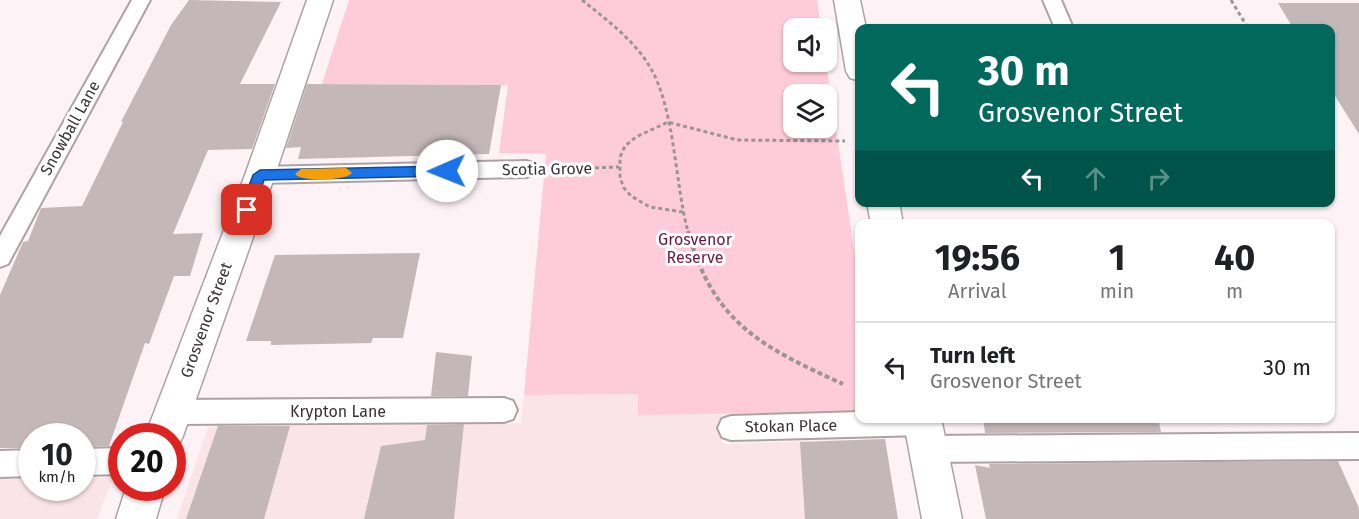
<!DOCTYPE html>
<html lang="en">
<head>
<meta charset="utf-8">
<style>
  body { margin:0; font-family:"Fira Sans",sans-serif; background:#f2f2f2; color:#202124; height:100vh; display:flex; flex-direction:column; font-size:22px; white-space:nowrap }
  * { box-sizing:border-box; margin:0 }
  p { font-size:20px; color:#757577 }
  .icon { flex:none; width:33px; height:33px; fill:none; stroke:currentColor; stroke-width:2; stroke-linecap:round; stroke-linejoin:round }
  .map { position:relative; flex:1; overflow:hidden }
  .sheet { position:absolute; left:855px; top:219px; width:480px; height:204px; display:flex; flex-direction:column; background:#fff; border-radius:12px; box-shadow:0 2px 4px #0004 }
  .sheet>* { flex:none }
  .banner { position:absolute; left:855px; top:24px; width:480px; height:183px; border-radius:12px; box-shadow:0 2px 4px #0004; background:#00695c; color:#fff; overflow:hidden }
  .tools { position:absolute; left:783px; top:18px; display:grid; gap:12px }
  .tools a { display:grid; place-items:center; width:54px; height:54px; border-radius:12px; background:#fff; box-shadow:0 2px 4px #0004; font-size:30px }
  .speed { position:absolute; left:18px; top:423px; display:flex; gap:12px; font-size:30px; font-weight:700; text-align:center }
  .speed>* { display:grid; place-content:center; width:78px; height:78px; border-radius:50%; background:#fff; box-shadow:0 2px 4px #0004; line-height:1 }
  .speed small { font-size:15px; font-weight:400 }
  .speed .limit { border:9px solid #d22; background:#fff; color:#111 }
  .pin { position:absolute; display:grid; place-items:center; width:51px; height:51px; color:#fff; margin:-26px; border-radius:12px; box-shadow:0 3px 9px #0006 }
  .me { position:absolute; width:66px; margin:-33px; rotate:269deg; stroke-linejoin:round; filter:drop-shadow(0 0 4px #0008) }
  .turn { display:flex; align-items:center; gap:21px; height:126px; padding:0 24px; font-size:27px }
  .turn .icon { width:78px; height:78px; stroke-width:2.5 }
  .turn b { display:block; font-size:42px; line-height:51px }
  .lanes { display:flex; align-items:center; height:57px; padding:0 24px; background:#0003; justify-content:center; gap:30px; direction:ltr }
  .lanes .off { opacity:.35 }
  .eta { display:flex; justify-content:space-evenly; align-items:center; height:102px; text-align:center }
  .eta b { font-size:36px; font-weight:700; line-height:42px }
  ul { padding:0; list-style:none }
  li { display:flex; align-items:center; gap:18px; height:90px; padding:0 24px; border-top:2px solid #e0e0e0 }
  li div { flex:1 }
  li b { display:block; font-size:22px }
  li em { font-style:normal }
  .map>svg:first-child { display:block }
  .built { fill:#fae3e9 }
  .green { fill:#fecbda; fill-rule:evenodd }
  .building { fill:#c4b7ba }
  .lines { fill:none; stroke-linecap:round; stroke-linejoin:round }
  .service-casing { stroke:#aea1a4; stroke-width:4 }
  .minor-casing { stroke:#aea1a4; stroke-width:3 }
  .path-far1 { stroke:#9c9496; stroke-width:3; stroke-dasharray:4 3; stroke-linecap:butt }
  .path { stroke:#9c9496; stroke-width:4; stroke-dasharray:5 3; stroke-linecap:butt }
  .service { fill:#fff; fill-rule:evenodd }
  .minor { fill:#fff; fill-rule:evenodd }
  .route { fill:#1a73e8; stroke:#114b97; stroke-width:1.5 }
  .slow { fill:#f59e0b }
  .labels { text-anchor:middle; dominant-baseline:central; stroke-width:6; stroke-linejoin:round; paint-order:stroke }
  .street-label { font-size:16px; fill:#3a3436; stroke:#fff }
  .park-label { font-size:16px; fill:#6b183c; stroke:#fff }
</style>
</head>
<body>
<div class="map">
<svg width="1359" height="519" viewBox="0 0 1359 519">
  <rect width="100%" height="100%" fill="#fdf2f5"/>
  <!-- built -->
  <path class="built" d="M 639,394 L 638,415 L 722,414 L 722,444 L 885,439 L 898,519 L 177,519 L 208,427 L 521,423 L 524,395 Z
    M 113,477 L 97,519 L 0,519 L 0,479 L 31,479 L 32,488 L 82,488 L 83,478 Z"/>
  <!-- green -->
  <path class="green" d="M 349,0 L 817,0 L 821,28 L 794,28 L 794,62 L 826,62 L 859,283 L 859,412 L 638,415 L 638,394 L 524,395 L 546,154 L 499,153 L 508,85 L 322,84 ZM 794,94 L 826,94 L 826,128 L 794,128 Z"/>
  <!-- building -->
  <path class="building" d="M 189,0 L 281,2 L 240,84 L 275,84 L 252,149 L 208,150 L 173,234 L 203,233 L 190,276 L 174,276 L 149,344 L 145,343 L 109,446 L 82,447 L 82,436 L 32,436 L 32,448 L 0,448 L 0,295 L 23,242 L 28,241 L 41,208 L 82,206 L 123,122 L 121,122 L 171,25 Z
    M 1278,3 L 1359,3 L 1359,134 L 1330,88 L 1330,28 L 1293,28 Z
    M 307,84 L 501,85 L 489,154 L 298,159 L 301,147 L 286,148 Z
    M 420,253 L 403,338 L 373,338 L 371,343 L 271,345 L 271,341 L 246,341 L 275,255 Z
    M 436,352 L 472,356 L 468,396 L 431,396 Z
    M 983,418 L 1158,418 L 1161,432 L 985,433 Z
    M 464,424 L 454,519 L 364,519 L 381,446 L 425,440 L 427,425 Z
    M 218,426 L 290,426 L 264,519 L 186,519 Z
    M 885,439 L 898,519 L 805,519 L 800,442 Z
    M 1338,461 L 1359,508 L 1359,519 L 986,519 L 975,465 L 990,468 L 989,464 Z"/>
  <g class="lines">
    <!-- service casing -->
    <g class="service-casing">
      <path id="service" d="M 132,0 L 150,0 L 8,264 L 0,267 L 0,236 Z
        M 1043,0 L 1061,0 L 1073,28 L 1055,28 Z
        M 526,161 L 533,163 L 536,169 L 533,175 L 526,177 L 260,183 L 253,181 L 250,175 L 253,169 L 260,167 Z
        M 504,398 L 513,401 L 517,410 L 513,419 L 504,422 L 172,424 L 163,421 L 159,412 L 163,403 L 172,400 Z
        M 860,412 L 860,418 L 934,418 L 936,423 L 932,432 L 923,435 L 731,440 L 722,437 L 718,428 L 722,419 L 731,416 Z
        M 1359,433 L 1359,459 L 927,462 L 918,458 L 914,449 L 918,440 L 927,436 Z
        M 122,448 L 122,474 L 82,475 L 82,449 Z
        M 32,450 L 32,476 L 0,477 L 0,451 Z"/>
    </g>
    <!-- minor casing -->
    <g class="minor-casing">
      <path id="minor" d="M 307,0 L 333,0 L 275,175 L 183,436 L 177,449 L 172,451 L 172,436 L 145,436 L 245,175 Z
        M 834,0 L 860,0 L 866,28 L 860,28 L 860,81 L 850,78 L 846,71 Z
        M 867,202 L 899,202 L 903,224 L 871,224 Z
        M 903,418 L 941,418 L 962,519 L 922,519 Z
        M 126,488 L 165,488 L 156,519 L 116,519 Z"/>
    </g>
    <!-- path-far1 -->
    <path class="path-far1" d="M 582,0 C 607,20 634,40 650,67 C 675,109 675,184 688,232
      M 1231,0 L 1248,28
      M 560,169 L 619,167
      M 683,212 L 650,207 L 631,196 L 624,188 L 620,178 L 620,157 L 625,146 L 636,137 L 668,122 L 737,140 L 845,141"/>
    <!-- path -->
    <path class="path" d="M 688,231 C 713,323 762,347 843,384"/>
    <!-- service -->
    <use href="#service" class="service"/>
    <!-- minor -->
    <use href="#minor" class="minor"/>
  </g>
  <!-- route -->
  <path class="route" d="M 447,166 L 453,171 L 447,176 L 264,180 L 252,214 L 242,214 L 240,210 L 253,175 L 260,170 Z"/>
  <!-- slow -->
  <path class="slow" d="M 346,168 L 352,173 C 346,181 301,182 295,174 L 301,169 Z"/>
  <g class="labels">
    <!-- street labels -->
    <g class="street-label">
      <text transform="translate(70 128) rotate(-61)">Snowball Lane</text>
      <text transform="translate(547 169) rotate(-1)">Scotia Grove</text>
      <text transform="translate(206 320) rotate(-70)">Grosvenor Street</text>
      <text x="338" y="411">Krypton Lane</text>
      <text transform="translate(791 426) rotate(-1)">Stokan Place</text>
    </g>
    <!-- park labels -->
    <g class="park-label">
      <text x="695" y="239">Grosvenor<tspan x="695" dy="18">Reserve</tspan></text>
    </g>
  </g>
</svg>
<div class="tools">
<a><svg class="icon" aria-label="sound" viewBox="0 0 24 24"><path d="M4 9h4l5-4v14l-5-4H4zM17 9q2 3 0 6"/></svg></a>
<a><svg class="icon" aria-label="layers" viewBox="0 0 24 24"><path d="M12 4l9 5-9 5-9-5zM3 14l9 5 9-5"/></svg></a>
</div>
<div class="speed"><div>10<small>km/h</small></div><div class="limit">20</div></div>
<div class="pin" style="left:247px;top:210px;background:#d93025"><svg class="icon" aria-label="arrive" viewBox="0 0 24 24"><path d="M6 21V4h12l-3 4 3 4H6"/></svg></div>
<svg class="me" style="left:447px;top:171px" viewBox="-20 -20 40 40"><circle r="19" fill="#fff"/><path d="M0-13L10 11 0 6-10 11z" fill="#1a73e8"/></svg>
<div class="banner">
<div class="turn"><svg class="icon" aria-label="left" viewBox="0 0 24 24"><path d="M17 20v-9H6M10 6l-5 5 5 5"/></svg><div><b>30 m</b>Grosvenor Street</div></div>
<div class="lanes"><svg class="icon" aria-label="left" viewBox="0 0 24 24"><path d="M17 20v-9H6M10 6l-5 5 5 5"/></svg><svg class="icon off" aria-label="ahead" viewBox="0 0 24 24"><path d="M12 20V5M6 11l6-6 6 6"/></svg><svg class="icon off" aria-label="right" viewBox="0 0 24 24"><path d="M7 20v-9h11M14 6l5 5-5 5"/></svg></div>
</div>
<section class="sheet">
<div class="eta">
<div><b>19:56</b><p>Arrival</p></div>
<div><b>1</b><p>min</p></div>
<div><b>40</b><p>m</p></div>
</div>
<ul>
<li><svg class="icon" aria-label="left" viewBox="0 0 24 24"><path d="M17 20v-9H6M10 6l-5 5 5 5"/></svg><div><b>Turn left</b><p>Grosvenor Street</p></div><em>30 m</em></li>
</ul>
</section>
</div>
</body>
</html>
